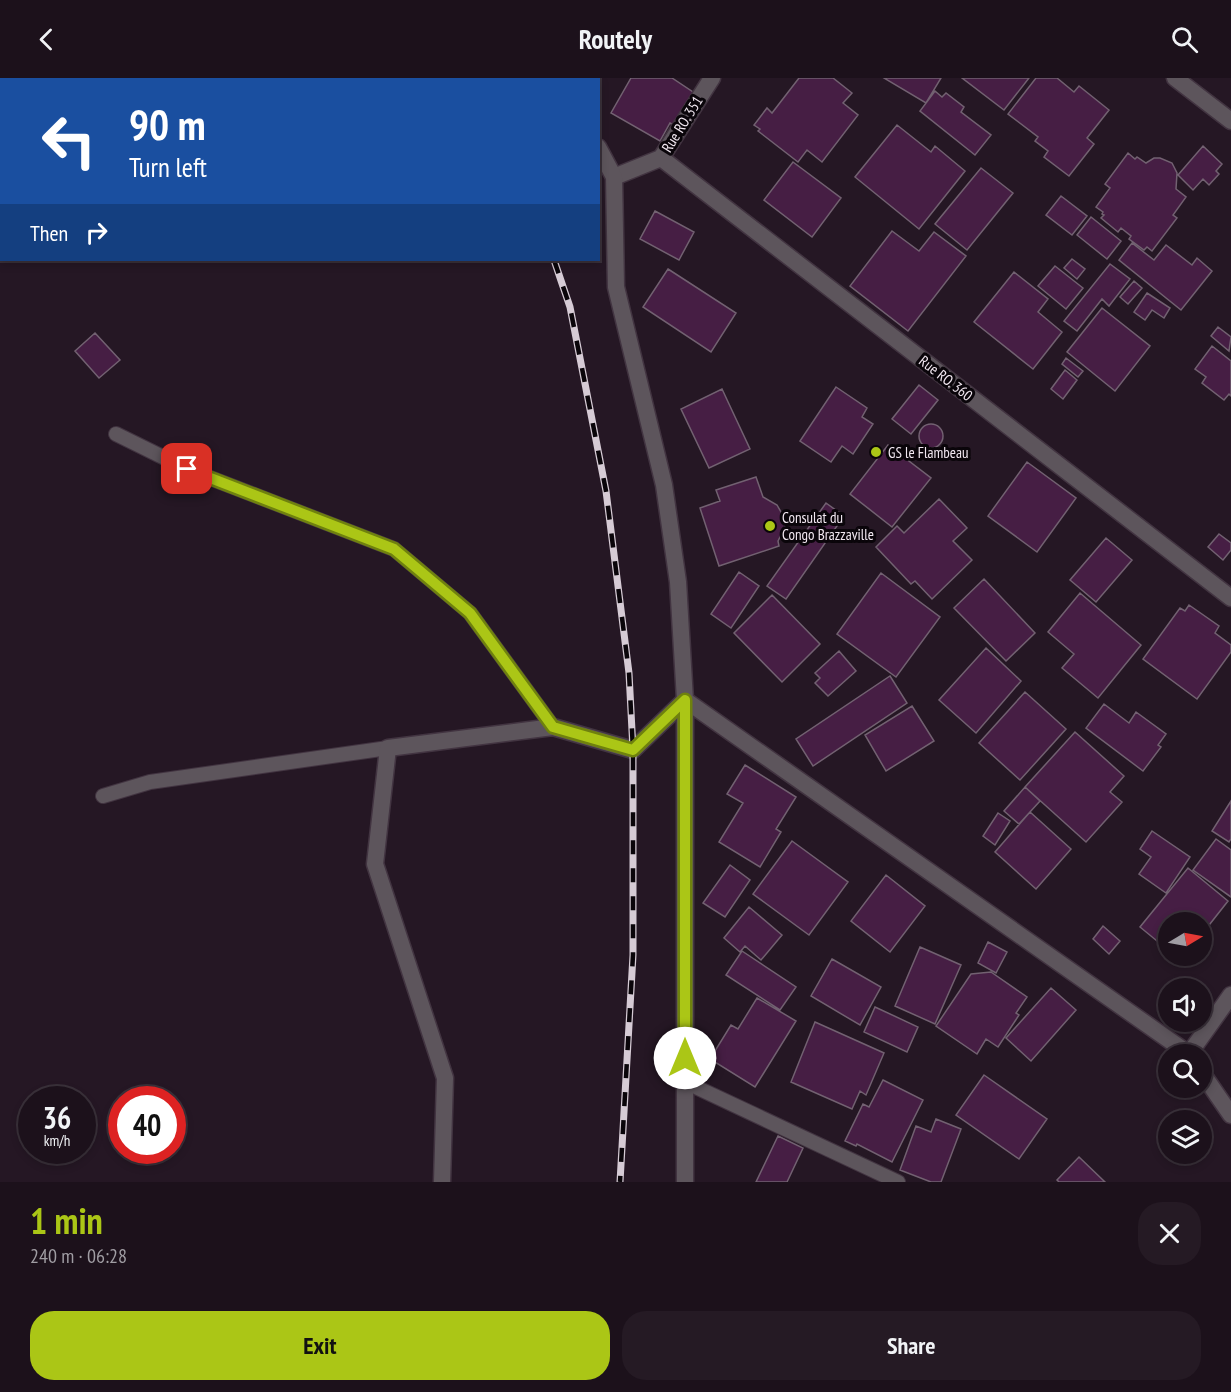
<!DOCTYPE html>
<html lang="en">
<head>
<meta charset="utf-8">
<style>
  body { margin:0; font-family:"PT Sans Narrow",sans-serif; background:#251a24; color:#f1f3f6; height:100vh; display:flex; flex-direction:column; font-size:22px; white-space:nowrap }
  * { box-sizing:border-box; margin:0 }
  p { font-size:20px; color:#a09da3 }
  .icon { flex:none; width:33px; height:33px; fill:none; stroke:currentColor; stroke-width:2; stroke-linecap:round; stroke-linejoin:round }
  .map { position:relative; height:1104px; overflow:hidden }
  .side { display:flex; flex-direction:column; background:#1c111b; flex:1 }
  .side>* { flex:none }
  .guide { position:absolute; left:0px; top:0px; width:600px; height:183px; box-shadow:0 3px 9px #0003,0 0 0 2px #3a313a; background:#1a4fa0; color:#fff; overflow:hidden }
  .needle { width:39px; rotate:80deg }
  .fabs { position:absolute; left:1158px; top:834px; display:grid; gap:12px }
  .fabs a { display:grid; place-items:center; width:54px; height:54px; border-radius:50%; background:#1c111b; box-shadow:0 3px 9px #0003,0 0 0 2px #3a313a; font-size:30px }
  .speed { position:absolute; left:18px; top:1008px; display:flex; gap:12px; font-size:30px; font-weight:700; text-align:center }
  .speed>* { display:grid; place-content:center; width:78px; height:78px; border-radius:50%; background:#1c111b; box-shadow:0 3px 9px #0003,0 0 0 2px #3a313a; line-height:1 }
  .speed small { font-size:15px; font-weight:400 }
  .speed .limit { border:9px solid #d22; background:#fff; color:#111 }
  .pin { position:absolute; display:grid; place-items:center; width:51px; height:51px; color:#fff; margin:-26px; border-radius:12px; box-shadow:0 3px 9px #0006 }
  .me { position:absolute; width:66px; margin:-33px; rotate:0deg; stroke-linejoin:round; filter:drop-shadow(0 0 4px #0008) }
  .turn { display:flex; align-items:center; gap:21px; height:126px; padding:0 30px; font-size:27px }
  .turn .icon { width:78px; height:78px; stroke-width:2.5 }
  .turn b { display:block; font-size:42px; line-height:51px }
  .then { display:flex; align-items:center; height:57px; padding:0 30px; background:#0003; gap:12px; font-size:22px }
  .round { display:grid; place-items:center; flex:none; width:63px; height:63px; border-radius:24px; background:#251a24 }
  .head { display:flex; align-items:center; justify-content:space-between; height:102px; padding:0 30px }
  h1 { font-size:36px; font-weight:700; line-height:45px; color:#abc616 }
  .action { display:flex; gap:12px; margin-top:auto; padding:12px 30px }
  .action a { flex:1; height:69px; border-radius:24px; background:#abc616; color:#111; font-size:24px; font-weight:700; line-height:69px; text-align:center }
  .action a+a { background:#251a24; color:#f1f3f6 }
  header { display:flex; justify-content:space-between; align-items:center; height:78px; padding:0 30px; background:#1c111b; font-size:27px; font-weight:700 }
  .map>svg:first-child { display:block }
  .building { fill:#461e44; stroke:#726171; stroke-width:1.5 }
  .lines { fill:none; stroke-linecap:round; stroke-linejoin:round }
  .service-casing { stroke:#423441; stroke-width:16 }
  .minor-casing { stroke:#423441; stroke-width:19 }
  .tertiary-casing { stroke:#423441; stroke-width:19 }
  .service { stroke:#5d555c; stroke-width:14 }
  .minor { stroke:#5d555c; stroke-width:16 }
  .tertiary { stroke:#5d555c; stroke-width:16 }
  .rail-casing { stroke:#d6cbd5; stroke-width:7 }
  .rail { stroke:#0a050a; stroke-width:4.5; stroke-dasharray:14; stroke-linecap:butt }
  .route-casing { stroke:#6f810e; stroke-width:15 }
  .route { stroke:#abc616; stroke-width:10 }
  .poi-dot { fill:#abc616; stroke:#0a050a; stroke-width:2 }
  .labels { text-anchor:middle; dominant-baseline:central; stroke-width:6; stroke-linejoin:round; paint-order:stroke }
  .street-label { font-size:15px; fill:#f2e8f1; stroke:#0a050a }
  .poi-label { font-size:15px; fill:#f2e8f1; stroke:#0a050a; text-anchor:start }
</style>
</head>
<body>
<header><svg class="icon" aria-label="back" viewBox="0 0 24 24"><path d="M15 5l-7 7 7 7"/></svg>Routely<svg class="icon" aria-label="search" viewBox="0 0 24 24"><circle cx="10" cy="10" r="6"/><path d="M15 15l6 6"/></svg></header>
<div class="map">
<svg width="1231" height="1104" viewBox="0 0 1231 1104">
  <rect width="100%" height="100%" fill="#251724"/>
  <!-- building -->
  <path class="building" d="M 631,0 L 672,0 L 696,16 L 676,48 L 670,45 L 660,63 L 611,35 Z
    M 799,0 L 833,0 L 852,15 L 843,25 L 858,37 L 822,84 L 807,72 L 798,84 L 758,53 L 760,51 L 754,47 L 767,30 L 772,35 Z
    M 884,0 L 941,0 L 926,25 Z
    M 962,0 L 1029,0 L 1004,32 Z
    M 1036,0 L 1057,0 L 1074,14 L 1079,8 L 1109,32 L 1087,60 L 1094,66 L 1069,98 L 1044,79 L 1048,73 L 1035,63 L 1038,59 L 1008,36 Z
    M 935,13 L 942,19 L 946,15 L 964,29 L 961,34 L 991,57 L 975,77 L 920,33 Z
    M 897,47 L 931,74 L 935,68 L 965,93 L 919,151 L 855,99 Z
    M 1203,68 L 1222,86 L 1216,93 L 1219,96 L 1209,107 L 1203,101 L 1193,112 L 1178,97 Z
    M 1128,75 L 1135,81 L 1137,79 L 1146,85 L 1154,80 L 1160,80 L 1172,85 L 1177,95 L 1176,111 L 1186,119 L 1173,137 L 1177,140 L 1152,173 L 1147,169 L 1144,172 L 1129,161 L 1131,158 L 1121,150 L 1118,154 L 1101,140 L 1104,137 L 1102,136 L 1103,134 L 1096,129 L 1110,110 L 1105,106 Z
    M 793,84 L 841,120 L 812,159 L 764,122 Z
    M 981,90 L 1013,115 L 967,172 L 935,146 Z
    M 1061,118 L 1087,138 L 1072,157 L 1046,137 Z
    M 655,133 L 694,154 L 679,182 L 640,161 Z
    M 1091,139 L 1121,163 L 1107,181 L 1077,157 Z
    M 892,153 L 919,173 L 934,154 L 966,178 L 908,253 L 850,208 Z
    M 1132,165 L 1154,182 L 1166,167 L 1192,187 L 1197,180 L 1212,193 L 1181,232 L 1119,182 Z
    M 1072,181 L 1085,191 L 1077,201 L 1064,190 Z
    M 1110,186 L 1130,201 L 1109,228 L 1102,221 L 1077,253 L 1064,243 Z
    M 1055,188 L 1083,210 L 1066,231 L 1038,208 Z
    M 668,191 L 736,235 L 711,274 L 643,229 Z
    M 1014,194 L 1048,221 L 1038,234 L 1062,254 L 1033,291 L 974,244 Z
    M 1134,203 L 1142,210 L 1128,226 L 1120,219 Z
    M 1147,215 L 1170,230 L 1164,240 L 1152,232 L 1145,242 L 1134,234 Z
    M 1102,230 L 1150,268 L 1115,313 L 1067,274 Z
    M 1218,249 L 1231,259 L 1229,273 L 1211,258 Z
    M 95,255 L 120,282 L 99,300 L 75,273 Z
    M 1212,268 L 1231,283 L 1231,318 L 1229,316 L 1224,322 L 1202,305 L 1206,299 L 1195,291 Z
    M 1066,280 L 1083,293 L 1078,299 L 1062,286 Z
    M 1065,292 L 1077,302 L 1063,321 L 1051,311 Z
    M 919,307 L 938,322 L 911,356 L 892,341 Z
    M 836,309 L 867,330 L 862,339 L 873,346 L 853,376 L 842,368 L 831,384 L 800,363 Z
    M 722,311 L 750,371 L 709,390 L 681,331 Z
    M919 358a12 12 0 1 1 24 0a12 12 0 1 1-24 0Z
    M 888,367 L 931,400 L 892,449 L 850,416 Z
    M 1027,384 L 1076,420 L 1037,474 L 988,438 Z
    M 756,399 L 763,419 L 777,427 L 785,441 L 785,449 L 778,463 L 779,468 L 719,488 L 700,430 L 720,423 L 716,412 Z
    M 939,421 L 967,450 L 953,463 L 972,482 L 932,521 L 915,503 L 911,506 L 876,469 L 897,448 L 904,455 Z
    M 826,425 L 844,438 L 786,521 L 767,508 Z
    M 1219,456 L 1231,465 L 1231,472 L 1223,482 L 1208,469 Z
    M 1106,460 L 1132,482 L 1096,524 L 1070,502 Z
    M 739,494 L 759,508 L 731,550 L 711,536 Z
    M 881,495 L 940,539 L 896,599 L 837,556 Z
    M 984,501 L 1035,555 L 1006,583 L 954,530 Z
    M 1080,515 L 1141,567 L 1098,620 L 1062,590 L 1074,576 L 1048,554 Z
    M 772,517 L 820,566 L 782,604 L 734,555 Z
    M 1189,527 L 1219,548 L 1215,555 L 1231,567 L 1231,574 L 1197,621 L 1143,581 L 1180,530 L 1185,533 Z
    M 986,570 L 1021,603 L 976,655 L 939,622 Z
    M 839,573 L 856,593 L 828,618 L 815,605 L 820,600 L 815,595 Z
    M 890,598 L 907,625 L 813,688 L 796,661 Z
    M 1025,614 L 1066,651 L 1020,702 L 979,665 Z
    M 1104,626 L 1129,645 L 1136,634 L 1166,656 L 1158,667 L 1161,669 L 1143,693 L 1086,650 Z
    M 912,628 L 934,663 L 886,693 L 865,657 Z
    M 1075,654 L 1124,698 L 1110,714 L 1122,724 L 1086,764 L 1025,709 Z
    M 745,687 L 796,719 L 776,751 L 781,754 L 760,789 L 719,764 L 743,725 L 727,716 Z
    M 1025,709 L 1040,723 L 1019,746 L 1004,733 Z
    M 1231,723 L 1231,761 L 1229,764 L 1212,753 Z
    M 1030,734 L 1071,771 L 1036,811 L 995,774 Z
    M 998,735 L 1010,743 L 995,767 L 983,758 Z
    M 1152,753 L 1190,779 L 1166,815 L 1139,796 L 1151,779 L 1140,771 Z
    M 1216,761 L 1231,772 L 1231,819 L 1193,792 Z
    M 792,763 L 848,804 L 809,857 L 753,816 Z
    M 730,787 L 750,802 L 725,839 L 703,825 Z
    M 1188,790 L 1228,823 L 1202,856 L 1202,844 L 1168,844 L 1168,872 L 1140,849 Z
    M 886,797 L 925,828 L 890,874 L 851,843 Z
    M 749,829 L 782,857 L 761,882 L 745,868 L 740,874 L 724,860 Z
    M 1103,848 L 1120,863 L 1109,876 L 1093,861 Z
    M 988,864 L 1007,874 L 996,895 L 978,885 Z
    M 920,869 L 961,887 L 935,946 L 895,928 Z
    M 742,873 L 796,909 L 780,932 L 726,897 Z
    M 832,881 L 881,909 L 860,947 L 811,918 Z
    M 991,894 L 1027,919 L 1016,935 L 1019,937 L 998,969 L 986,961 L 977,976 L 936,948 L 971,896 Z
    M 1051,910 L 1076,932 L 1031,983 L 1006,960 Z
    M 757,920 L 796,943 L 755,1009 L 710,981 L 731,947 L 738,951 Z
    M 875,929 L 918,949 L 907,974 L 864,954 Z
    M 815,944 L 884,975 L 866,1017 L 860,1013 L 852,1031 L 791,1004 Z
    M 984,997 L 1047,1041 L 1019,1081 L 956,1037 Z
    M 883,1002 L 923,1022 L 892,1084 L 857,1066 L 856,1068 L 845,1063 L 863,1026 L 869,1029 Z
    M 936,1041 L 961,1051 L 941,1104 L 931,1104 L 900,1092 L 916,1048 L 931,1054 Z
    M 778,1058 L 803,1070 L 787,1104 L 756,1104 Z
    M 1079,1079 L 1105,1104 L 1059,1104 L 1057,1102 Z"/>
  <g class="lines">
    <!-- service casing -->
    <g class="service-casing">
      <path id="service" d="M 116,356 L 187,391 L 394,471 L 470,535 L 553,649
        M 103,718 L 150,704 L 388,670
        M 685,1004 L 898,1104"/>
    </g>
    <!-- minor casing -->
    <g class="minor-casing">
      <path id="minor" d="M 1175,0 L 1231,43
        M 661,80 L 1231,520
        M 614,99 L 661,80 L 712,0
        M 1189,976 L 1231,917
        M 442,1104 L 445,1000 L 375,786 L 388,670 L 553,649 L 633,672 L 685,622"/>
    </g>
    <!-- tertiary casing -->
    <g class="tertiary-casing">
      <path id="tertiary" d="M 563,0 L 564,2
        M 598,69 L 614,99 L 616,209 L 664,407 L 678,504 L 685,622 L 685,1104
        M 685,622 L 1189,976
        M 1202,995 L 1231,1037"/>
    </g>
    <!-- service -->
    <use href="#service" class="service"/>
    <!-- minor -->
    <use href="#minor" class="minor"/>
    <!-- tertiary -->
    <use href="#tertiary" class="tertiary"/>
    <!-- rail casing -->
    <g class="rail-casing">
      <path id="rail" d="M 493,0 L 494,2
        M 554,182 L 570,229 L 606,413 L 629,595 L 633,672 L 633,877 L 620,1104"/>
    </g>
    <!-- rail -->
    <use href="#rail" class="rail"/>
  </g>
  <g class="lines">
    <!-- route casing -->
    <g class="route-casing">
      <path id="route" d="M 187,391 L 394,471 L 470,535 L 553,649 L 633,672 L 685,622 L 685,980"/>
    </g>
    <!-- route -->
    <use href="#route" class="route"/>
  </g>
  <!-- markers -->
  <g class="poi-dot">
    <circle cx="876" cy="374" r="6"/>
    <circle cx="770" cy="448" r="6"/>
  </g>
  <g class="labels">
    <!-- street labels -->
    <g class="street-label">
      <text transform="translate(682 46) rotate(-58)">Rue RO. 351</text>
      <text transform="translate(946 300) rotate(38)">Rue RO. 360</text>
    </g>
    <!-- poi labels -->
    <g class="poi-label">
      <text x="888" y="374">GS le Flambeau</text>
      <text x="782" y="439">Consulat du<tspan x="782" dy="17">Congo Brazzaville</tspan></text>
    </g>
  </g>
</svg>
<div class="fabs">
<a><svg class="needle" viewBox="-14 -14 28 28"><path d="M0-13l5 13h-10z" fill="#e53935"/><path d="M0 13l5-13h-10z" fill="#a09da3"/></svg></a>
<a><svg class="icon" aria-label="sound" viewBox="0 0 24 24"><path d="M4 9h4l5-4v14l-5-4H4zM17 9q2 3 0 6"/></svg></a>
<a><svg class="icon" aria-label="search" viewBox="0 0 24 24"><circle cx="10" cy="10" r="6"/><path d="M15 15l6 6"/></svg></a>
<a><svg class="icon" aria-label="layers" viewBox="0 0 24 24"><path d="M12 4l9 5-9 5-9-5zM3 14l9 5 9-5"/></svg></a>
</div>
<div class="speed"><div>36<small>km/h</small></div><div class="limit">40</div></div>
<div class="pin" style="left:187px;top:391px;background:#d93025"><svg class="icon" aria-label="arrive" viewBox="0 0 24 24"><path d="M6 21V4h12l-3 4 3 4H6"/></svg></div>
<svg class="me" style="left:685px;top:980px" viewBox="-20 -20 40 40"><circle r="19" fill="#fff"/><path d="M0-13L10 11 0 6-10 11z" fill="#abc616"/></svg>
<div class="guide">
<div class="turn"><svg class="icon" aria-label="left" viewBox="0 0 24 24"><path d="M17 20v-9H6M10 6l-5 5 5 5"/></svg><div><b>90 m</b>Turn left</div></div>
<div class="then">Then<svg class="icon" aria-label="right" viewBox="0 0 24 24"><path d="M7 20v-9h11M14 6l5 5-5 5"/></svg></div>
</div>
</div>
<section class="side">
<div class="head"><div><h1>1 min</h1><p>240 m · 06:28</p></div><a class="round"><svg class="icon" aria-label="close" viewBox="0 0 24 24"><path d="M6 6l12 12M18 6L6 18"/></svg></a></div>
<div class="action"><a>Exit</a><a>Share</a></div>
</section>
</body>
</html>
